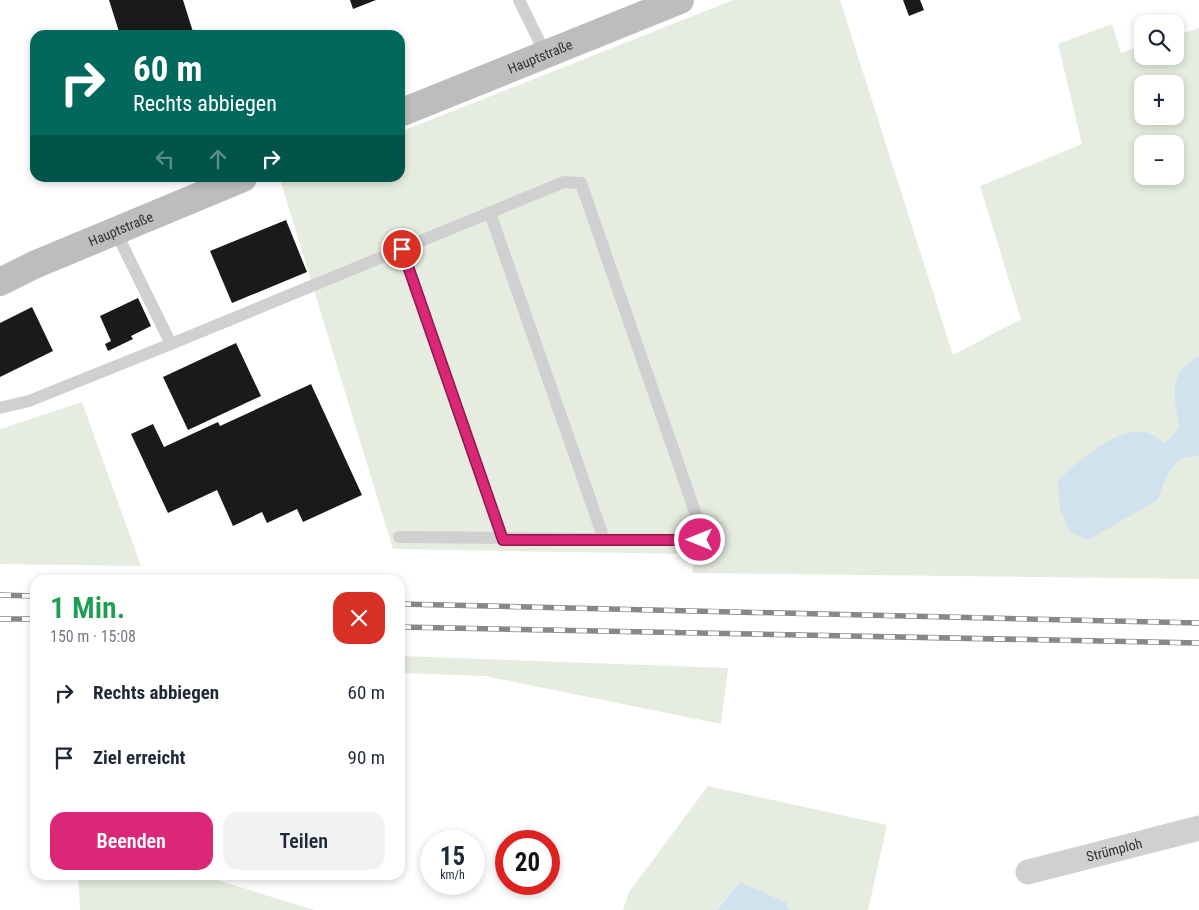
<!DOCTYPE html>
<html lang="de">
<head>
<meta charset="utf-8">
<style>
  body { margin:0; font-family:"Roboto Condensed",sans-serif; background:#f2f2f3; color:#1f2937; height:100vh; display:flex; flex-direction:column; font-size:19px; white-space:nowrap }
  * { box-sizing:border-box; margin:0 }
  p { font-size:16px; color:#747a83 }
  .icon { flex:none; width:28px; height:28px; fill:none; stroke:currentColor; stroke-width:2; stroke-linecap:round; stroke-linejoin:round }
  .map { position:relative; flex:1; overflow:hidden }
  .sheet { position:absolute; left:30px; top:575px; width:375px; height:305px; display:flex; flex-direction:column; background:#fff; border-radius:15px; box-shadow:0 2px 8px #0003 }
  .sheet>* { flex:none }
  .guide { position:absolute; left:30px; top:30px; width:375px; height:152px; border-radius:15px; box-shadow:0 2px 8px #0003; background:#00695c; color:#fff; overflow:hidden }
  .tools { position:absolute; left:1134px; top:15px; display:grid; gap:10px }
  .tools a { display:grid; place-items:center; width:50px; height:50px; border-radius:10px; background:#fff; box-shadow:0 2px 8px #0003; font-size:25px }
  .speed { position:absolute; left:420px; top:830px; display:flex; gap:10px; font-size:25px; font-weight:700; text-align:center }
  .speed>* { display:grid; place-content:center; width:65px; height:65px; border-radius:50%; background:#fff; box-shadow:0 2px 8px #0003; line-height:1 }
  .speed small { font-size:12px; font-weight:400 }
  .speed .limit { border:8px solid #d22; background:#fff; color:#111 }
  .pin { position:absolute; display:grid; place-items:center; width:42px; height:42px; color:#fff; margin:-21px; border:2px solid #fff; border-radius:50%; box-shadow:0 1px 5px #0007 }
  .me { position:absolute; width:55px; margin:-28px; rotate:270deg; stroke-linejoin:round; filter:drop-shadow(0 0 4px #0008) }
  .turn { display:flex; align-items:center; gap:18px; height:105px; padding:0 20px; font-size:22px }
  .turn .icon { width:65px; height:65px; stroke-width:2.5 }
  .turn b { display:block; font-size:35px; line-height:42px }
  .lanes { display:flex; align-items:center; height:48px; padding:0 20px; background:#0003; justify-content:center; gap:25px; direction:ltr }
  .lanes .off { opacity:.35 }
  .round { display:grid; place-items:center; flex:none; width:52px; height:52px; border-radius:15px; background:#f2f2f3 }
  .head { display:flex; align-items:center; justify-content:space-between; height:85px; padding:0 20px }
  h1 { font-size:30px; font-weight:600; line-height:38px; color:#1e9e55 }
  .primary-button { display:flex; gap:10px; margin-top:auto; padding:10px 20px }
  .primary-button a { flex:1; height:58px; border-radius:15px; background:#db2777; color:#fff; font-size:20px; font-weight:600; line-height:58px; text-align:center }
  .primary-button a+a { background:#f2f2f3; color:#1f2937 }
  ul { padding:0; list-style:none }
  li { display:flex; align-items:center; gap:15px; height:65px; padding:0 20px }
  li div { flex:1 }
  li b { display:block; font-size:19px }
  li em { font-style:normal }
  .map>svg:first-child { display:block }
  .green { fill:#e6ecdf; fill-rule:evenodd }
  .water { fill:#cfe2ee }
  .building { fill:#1a1a1a }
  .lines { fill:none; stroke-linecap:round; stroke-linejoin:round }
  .service { stroke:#d0d0d0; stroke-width:12 }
  .minor { stroke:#d0d0d0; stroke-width:25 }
  .secondary { stroke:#bdbdbd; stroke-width:28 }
  .rail-casing { stroke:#888; stroke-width:5.5 }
  .rail { stroke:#fff; stroke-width:4; stroke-dasharray:11; stroke-linecap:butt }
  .route-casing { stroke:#8e194d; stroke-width:12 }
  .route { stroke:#db2777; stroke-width:9 }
  .labels { text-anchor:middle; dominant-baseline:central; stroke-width:5; stroke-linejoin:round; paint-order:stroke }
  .street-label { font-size:14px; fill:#333; stroke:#fff }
</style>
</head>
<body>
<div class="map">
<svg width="1199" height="910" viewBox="0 0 1199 910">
  <rect width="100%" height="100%" fill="#fff"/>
  <!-- green -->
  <path class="green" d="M 733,0 L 840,0 L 953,355 L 1021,319 L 980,186 L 1082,144 L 1058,44 L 1112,24 L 1121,53 L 1142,46 L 1142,56 L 1175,56 L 1175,36 L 1199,28 L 1199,356 C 1166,375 1174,395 1179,427 L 1165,443 L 1148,433 L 1158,500 C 1166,477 1171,456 1199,456 L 1199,579 L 692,573 L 696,554 L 393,549 L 280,179 L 400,178 L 400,132 ZM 1142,84 L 1175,84 L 1175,116 L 1142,116 ZM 1142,144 L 1175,144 L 1175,176 L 1142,176 Z
    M 82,402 L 141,566 L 0,564 L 0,429 Z
    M 400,656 L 728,668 L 721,724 L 485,676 L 400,673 Z
    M 708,786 L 887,825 L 868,910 L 790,910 L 786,902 L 740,882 L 717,910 L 623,910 L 629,892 Z
    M 78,875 L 201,875 L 314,910 L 80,910 Z"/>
  <!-- water -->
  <path class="water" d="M 1199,356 L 1199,456 C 1171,456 1166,477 1158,500 L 1088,540 L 1070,532 L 1060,508 L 1058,480 C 1078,462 1119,423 1149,433 C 1154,435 1160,440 1165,443 L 1179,427 C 1174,395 1166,374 1199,356 Z
    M 740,882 L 786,902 L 790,910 L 717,910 Z"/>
  <!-- building -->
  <path class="building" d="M 109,0 L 183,0 L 194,35 L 120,35 Z
    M 350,0 L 376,0 L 353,9 Z
    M 903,0 L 920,0 L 924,10 L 909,16 Z
    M 286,220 L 307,272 L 232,303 L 210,251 Z
    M 138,298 L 151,326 L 131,336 L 133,339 L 108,351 L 105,344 L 111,341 L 100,316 Z
    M 32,307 L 53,351 L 0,377 L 0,323 Z
    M 236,343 L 261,396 L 188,430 L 163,377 Z
    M 311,384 L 362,495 L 303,522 L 297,509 L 267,523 L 262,512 L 233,526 L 217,490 L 168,513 L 131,434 L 153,424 L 164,447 L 218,422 L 220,426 Z"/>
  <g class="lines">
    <!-- service -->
    <path class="service" d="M 519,0 L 545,53
      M 490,213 L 604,539
      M 115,230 L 171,344 L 564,182 L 581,183 L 702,532 L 700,540 L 399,537
      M 402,249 L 503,540
      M 0,408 L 29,401 L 171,344"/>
    <!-- minor -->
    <path class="minor" id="s1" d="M 1028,872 L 1199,828"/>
    <!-- secondary -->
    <g class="secondary">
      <path id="s2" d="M 400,113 L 680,0"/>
      <path id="s3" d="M 0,282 L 34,265 L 243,178"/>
    </g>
    <!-- rail casing -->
    <g class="rail-casing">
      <path id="rail" d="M 0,595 L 35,596
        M 400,604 L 1199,623
        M 0,619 L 35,619
        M 400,627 L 1199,643"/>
    </g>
    <!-- rail -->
    <use href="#rail" class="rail"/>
  </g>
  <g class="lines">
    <!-- route casing -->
    <g class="route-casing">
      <path id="route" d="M 402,249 L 503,540 L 700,540"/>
    </g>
    <!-- route -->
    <use href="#route" class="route"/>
  </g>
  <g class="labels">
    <!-- street labels -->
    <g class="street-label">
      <text stroke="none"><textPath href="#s2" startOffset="151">Hauptstraße</textPath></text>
      <text stroke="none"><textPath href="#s3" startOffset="132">Hauptstraße</textPath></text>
      <text stroke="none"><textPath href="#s1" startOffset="89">Strümploh</textPath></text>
    </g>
  </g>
</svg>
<div class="tools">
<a><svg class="icon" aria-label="search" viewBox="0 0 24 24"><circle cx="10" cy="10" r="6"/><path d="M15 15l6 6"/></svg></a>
<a>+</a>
<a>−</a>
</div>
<div class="speed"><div>15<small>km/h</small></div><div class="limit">20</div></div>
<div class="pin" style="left:402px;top:249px;background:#d93025"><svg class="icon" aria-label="arrive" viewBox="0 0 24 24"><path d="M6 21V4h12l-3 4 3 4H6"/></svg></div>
<svg class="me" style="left:700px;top:540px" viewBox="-20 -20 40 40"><circle r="17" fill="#db2777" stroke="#fff" stroke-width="3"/><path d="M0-11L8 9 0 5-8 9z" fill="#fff"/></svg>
<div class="guide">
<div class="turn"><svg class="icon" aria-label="right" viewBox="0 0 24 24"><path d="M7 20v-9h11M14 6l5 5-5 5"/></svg><div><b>60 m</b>Rechts abbiegen</div></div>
<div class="lanes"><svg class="icon off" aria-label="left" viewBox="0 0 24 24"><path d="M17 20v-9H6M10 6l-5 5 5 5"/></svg><svg class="icon off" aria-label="ahead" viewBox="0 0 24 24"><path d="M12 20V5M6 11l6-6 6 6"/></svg><svg class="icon" aria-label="right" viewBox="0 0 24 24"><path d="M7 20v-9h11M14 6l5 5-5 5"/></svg></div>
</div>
<section class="sheet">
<div class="head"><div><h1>1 Min.</h1><p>150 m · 15:08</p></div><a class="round" style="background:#d93025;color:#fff"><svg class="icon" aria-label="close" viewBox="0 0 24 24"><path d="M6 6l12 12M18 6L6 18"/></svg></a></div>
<ul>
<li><svg class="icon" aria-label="right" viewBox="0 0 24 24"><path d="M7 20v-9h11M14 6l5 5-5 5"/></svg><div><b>Rechts abbiegen</b></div><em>60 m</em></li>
<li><svg class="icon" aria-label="arrive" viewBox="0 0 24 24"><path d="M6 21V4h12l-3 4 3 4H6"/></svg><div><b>Ziel erreicht</b></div><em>90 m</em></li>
</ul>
<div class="primary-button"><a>Beenden</a><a>Teilen</a></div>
</section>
</div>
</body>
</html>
